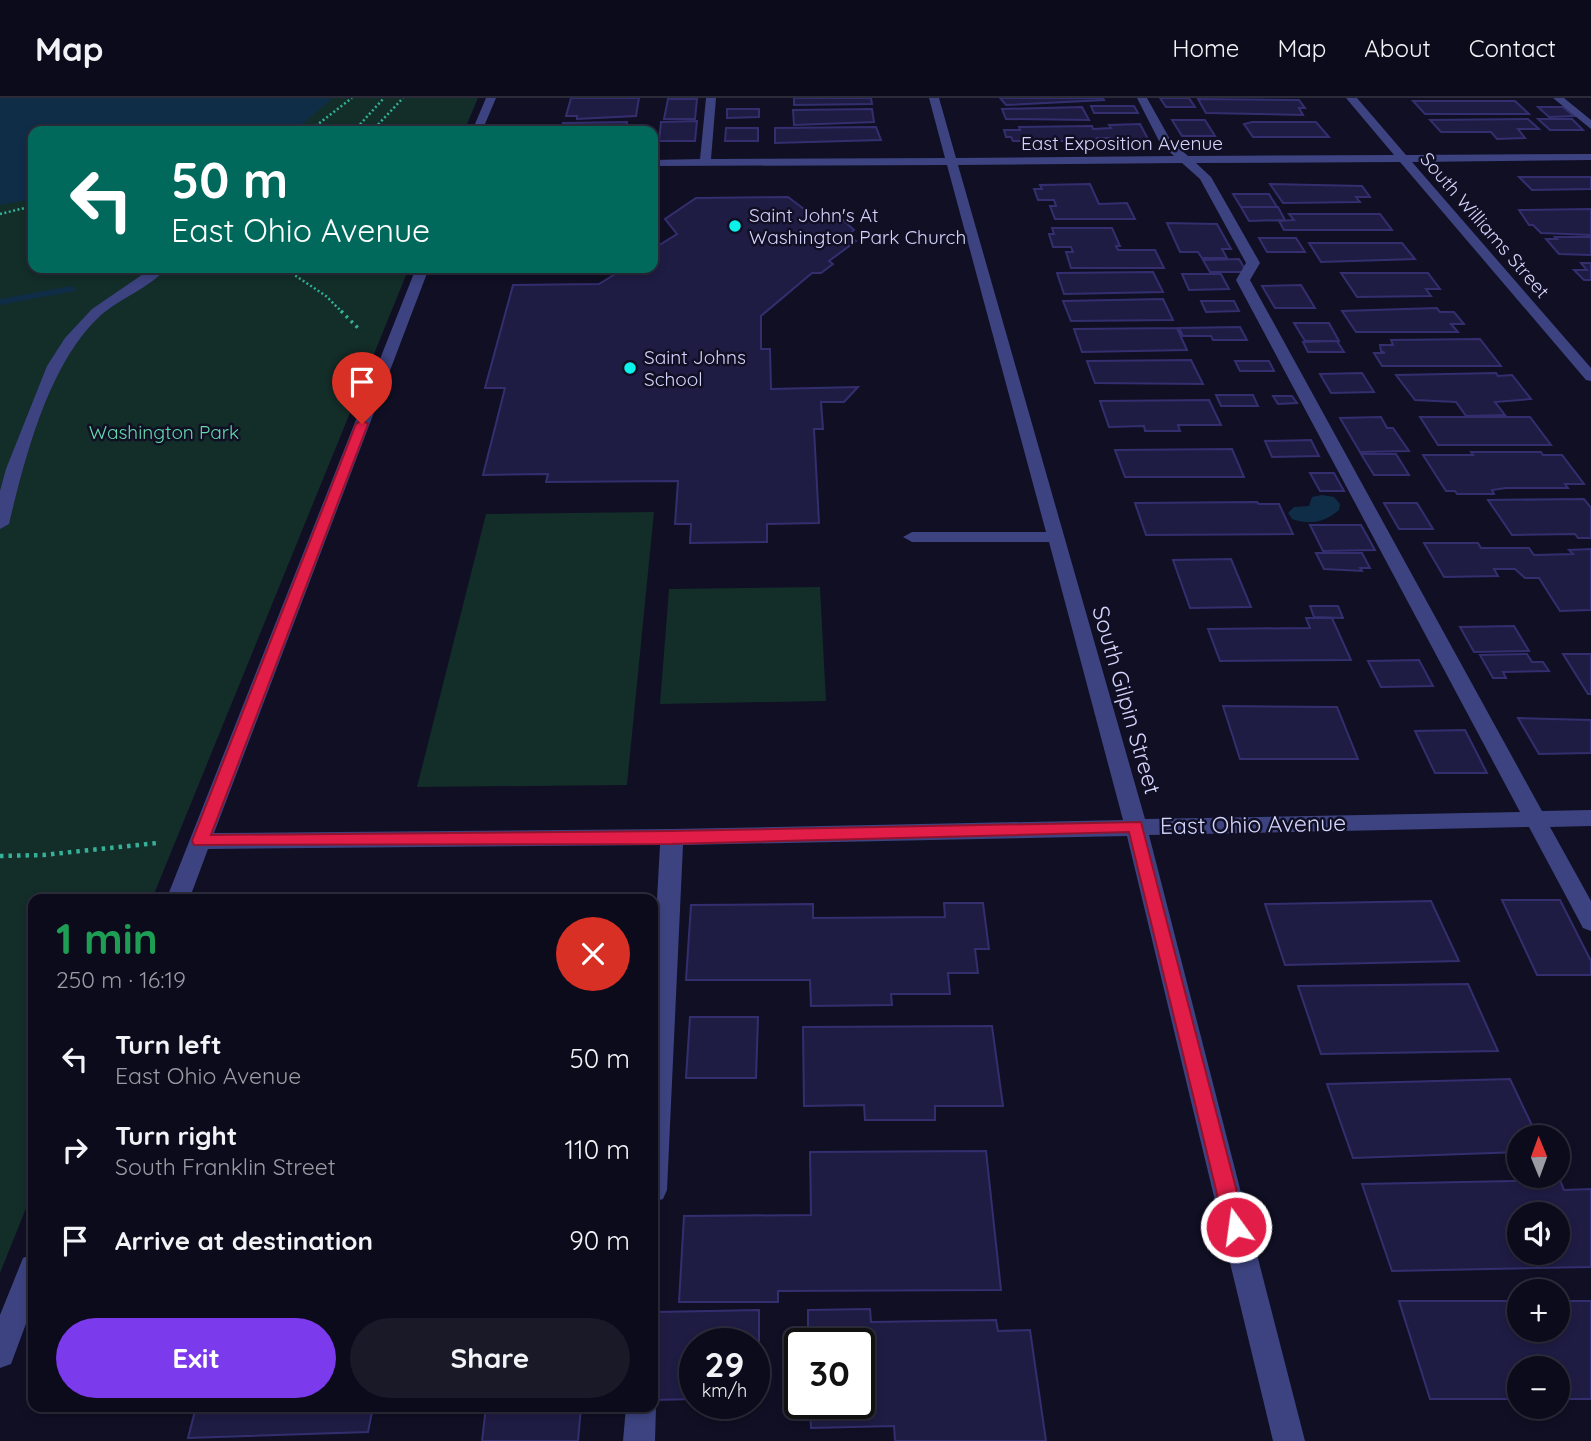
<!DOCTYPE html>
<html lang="en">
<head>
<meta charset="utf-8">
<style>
  body { margin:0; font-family:Quicksand,sans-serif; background:#1a1928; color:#f1f3f6; height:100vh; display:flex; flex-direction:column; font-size:26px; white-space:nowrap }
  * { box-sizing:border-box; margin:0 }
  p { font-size:23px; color:#9a9ba3 }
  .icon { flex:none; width:38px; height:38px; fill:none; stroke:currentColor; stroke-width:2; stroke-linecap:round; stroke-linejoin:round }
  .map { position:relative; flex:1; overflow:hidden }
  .side { position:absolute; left:28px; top:796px; width:630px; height:518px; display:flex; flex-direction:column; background:#0c0b1b; border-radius:14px; box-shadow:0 4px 10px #0003,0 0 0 2px #2c2b3a }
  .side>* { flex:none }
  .hud { position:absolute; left:28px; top:28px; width:630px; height:147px; border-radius:14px; box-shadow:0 4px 10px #0003,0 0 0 2px #2c2b3a; background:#00695c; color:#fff; overflow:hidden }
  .needle { width:46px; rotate:359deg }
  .fabs { position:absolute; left:1507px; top:1027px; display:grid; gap:14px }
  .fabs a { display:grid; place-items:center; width:63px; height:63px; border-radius:50%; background:#0c0b1b; box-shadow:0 4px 10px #0003,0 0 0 2px #2c2b3a; font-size:35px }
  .speed { position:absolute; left:679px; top:1230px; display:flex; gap:14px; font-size:35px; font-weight:700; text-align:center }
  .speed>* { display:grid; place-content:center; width:91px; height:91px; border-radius:50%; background:#0c0b1b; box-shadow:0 4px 10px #0003,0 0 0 2px #2c2b3a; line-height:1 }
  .speed small { font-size:18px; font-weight:400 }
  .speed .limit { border:4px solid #111; border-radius:10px; background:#fff; color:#111 }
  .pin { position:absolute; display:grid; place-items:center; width:60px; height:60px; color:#fff; margin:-72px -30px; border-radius:50% 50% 50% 0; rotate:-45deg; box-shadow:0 0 7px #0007 }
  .pin .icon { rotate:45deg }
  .me { position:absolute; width:77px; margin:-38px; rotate:346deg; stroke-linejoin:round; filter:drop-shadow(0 0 5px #0008) }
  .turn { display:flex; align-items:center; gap:24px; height:147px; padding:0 28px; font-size:32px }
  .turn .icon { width:91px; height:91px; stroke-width:2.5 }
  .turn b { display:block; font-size:49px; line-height:60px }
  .round { display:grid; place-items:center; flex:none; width:74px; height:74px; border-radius:37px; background:#1a1928 }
  .overview { display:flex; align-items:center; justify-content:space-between; height:119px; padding:0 28px }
  h1 { font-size:42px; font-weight:800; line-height:52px; color:#1e9e55 }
  .cta { display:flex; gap:14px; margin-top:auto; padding:14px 28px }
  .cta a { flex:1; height:80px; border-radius:42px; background:#7c3aed; color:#fff; font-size:28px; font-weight:800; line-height:80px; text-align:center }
  .cta a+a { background:#1a1928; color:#f1f3f6 }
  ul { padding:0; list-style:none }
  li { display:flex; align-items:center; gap:21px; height:91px; padding:0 28px }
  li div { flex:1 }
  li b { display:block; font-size:26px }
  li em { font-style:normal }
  header { display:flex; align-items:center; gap:42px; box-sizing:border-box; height:98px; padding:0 35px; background:#0c0b1b; border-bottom:2px solid #2c2b3a }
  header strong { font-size:33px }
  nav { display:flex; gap:38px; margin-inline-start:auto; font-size:24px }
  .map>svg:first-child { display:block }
  .green { fill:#132d29 }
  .water { fill:#102d47 }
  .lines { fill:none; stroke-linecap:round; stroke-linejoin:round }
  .stream { fill:#102d47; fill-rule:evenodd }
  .building { fill:#1f1c44; stroke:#332f6f; stroke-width:2; fill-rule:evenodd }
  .path-far2 { stroke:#34b198; stroke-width:2.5; stroke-dasharray:2 2.5; stroke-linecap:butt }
  .path-far1 { stroke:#34b198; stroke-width:3.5; stroke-dasharray:2.5 4.5; stroke-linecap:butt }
  .path { stroke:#34b198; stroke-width:4.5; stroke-dasharray:3.5 5; stroke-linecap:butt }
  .minor { fill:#3c4380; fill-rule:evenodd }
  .route { fill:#e11d48; stroke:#92132f; stroke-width:2 }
  .poi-dot { fill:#0bf2ea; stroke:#100f24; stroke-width:2.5 }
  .labels { text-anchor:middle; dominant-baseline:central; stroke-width:5; stroke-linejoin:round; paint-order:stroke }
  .far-street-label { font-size:19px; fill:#d4d5fd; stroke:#100f24 }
  .far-poi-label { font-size:19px; fill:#d4d5fd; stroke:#100f24; text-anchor:start }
  .far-park-label { font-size:19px; fill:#63daac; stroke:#100f24 }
  .street-label { font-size:23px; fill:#d4d5fd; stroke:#100f24 }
</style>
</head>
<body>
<header>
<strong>Map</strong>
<nav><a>Home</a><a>Map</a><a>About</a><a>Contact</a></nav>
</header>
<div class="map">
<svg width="1591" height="1343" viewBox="0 0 1591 1343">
  <rect width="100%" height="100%" fill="#100f24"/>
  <!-- green -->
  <path class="green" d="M 0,0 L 478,0 L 464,33 L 33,33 L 33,170 L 409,170 L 152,801 L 33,802 L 33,1093 L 0,1175 Z
    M 654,414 L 627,687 L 417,689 L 486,416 Z
    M 820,489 L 826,603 L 660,606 L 669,491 Z"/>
  <!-- water -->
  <path class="water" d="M 0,0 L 333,0 L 304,25 L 284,33 L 33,33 L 33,101 L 0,107 Z
    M 1322,397 L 1334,399 L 1340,406 L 1339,412 C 1323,425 1311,427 1292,421 L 1288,415 L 1294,409 L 1309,408 L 1312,399 Z"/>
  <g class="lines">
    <!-- stream -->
    <path class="stream" d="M 71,188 L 76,191 L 75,193 L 0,207 L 0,201 Z"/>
  </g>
  <!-- building -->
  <path class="building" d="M 571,0 L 639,0 L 636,18 L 577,21 L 577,18 L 566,18 Z
    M 794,0 L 871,0 L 872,6 L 794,7 Z
    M 1000,0 L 1103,0 L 1104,2 L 1006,7 Z
    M 1160,0 L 1189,0 L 1195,9 L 1166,9 Z
    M 668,1 L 697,1 L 695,21 L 664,21 Z
    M 1198,1 L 1299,2 L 1305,10 L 1299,10 L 1303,17 L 1206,15 Z
    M 1413,3 L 1515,3 L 1529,16 L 1425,16 Z
    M 1091,8 L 1134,8 L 1138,15 L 1094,15 Z
    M 1082,9 L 1089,22 L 1006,21 L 1002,11 Z
    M 1538,9 L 1563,9 L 1574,18 L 1549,19 Z
    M 727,11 L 759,11 L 759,19 L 727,20 Z
    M 872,11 L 874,24 L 794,27 L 793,12 Z
    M 1528,21 L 1539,31 L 1518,31 L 1525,40 L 1497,41 L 1491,34 L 1441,34 L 1430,22 Z
    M 1538,21 L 1572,21 L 1583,32 L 1550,32 Z
    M 1172,22 L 1205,22 L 1215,38 L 1182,38 Z
    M 697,23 L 695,43 L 659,43 L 661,24 Z
    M 627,24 L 626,33 L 561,33 L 563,25 Z
    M 1252,24 L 1316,24 L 1329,39 L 1253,39 L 1244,26 Z
    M 1140,26 L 1149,43 L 1122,43 L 1110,40 L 1097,40 L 1098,43 L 1013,43 L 1011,39 L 1006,39 L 1004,32 L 1020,32 L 1019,29 L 1092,28 L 1093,31 L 1111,30 L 1109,27 Z
    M 876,29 L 881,42 L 775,45 L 775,30 Z
    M 726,30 L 758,30 L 758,43 L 725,43 Z
    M 1519,79 L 1591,79 L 1591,91 L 1532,92 Z
    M 1090,86 L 1099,106 L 1127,105 L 1135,121 L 1055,121 L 1050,108 L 1056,108 L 1054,102 L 1038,102 L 1034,91 L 1042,91 L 1040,87 Z
    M 1270,86 L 1362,88 L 1370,99 L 1356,99 L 1360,104 L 1283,105 Z
    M 1233,96 L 1269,96 L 1277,109 L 1241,109 Z
    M 788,99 L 812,117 L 838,117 L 854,132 L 848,137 L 856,143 L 829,163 L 833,166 L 821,175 L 812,175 L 761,218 L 761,251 L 770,251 L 771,291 L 858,289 L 844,304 L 821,304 L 823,331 L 814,331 L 819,425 L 767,426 L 767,444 L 690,445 L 691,426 L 675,426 L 678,383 L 546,384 L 548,376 L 483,377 L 505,290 L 485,290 L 513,187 L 599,186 L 625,170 L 653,170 L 653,151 L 677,136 L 665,121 L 696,100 Z
    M 1241,109 L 1278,109 L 1285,122 L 1249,123 Z
    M 1591,111 L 1591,137 L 1541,135 L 1533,127 L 1529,127 L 1519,112 Z
    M 1289,116 L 1380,116 L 1392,132 L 1284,132 L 1279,123 L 1294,122 Z
    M 1167,125 L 1217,126 L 1231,151 L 1222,151 L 1227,160 L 1202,160 L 1198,154 L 1180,154 Z
    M 1052,130 L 1112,130 L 1120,148 L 1116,148 L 1118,152 L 1155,152 L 1164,170 L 1071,170 L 1066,154 L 1073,154 L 1071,149 L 1053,149 L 1049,136 L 1054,136 Z
    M 1555,139 L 1591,139 L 1591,157 L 1559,156 L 1546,141 L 1557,141 Z
    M 1259,140 L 1296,140 L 1305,154 L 1267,154 Z
    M 1309,145 L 1402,145 L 1415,161 L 1321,164 Z
    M 1239,161 L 1247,174 L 1210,174 L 1203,162 Z
    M 1581,165 L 1591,165 L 1591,182 L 1584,182 L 1574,172 L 1587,172 Z
    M 1153,174 L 1163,194 L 1064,196 L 1057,175 Z
    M 1341,175 L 1428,175 L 1440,191 L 1426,191 L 1431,198 L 1357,199 Z
    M 1182,176 L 1221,176 L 1229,191 L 1189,192 Z
    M 1301,187 L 1315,210 L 1275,210 L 1262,188 Z
    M 1163,201 L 1173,222 L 1071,223 L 1063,203 Z
    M 1201,203 L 1234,203 L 1239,213 L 1206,214 Z
    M 1437,210 L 1440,214 L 1454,214 L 1464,226 L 1451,226 L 1458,234 L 1356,234 L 1342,213 Z
    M 1294,225 L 1329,225 L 1339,243 L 1305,243 Z
    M 1240,229 L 1247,242 L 1213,242 L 1211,238 L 1183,238 L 1179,230 Z
    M 1177,230 L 1187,252 L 1082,254 L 1074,231 Z
    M 1480,241 L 1501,268 L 1382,268 L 1374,255 L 1385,255 L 1381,253 L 1380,247 L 1393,247 L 1391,242 Z
    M 1337,243 L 1344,254 L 1308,254 L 1303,244 Z
    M 1191,262 L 1203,286 L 1095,285 L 1087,263 Z
    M 1235,263 L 1269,263 L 1274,273 L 1240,273 Z
    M 1362,275 L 1374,294 L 1331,295 L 1320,276 Z
    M 1496,275 L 1498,278 L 1512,277 L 1531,301 L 1495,304 L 1505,317 L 1466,318 L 1456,304 L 1415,302 L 1396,277 Z
    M 1216,297 L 1253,297 L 1258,308 L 1221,308 Z
    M 1273,298 L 1292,298 L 1297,305 L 1278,306 Z
    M 1209,302 L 1221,327 L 1178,327 L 1180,333 L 1145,333 L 1144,328 L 1109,329 L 1100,303 Z
    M 1381,319 L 1387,330 L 1393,330 L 1409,353 L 1360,354 L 1340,320 Z
    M 1420,319 L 1530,319 L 1551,347 L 1438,347 Z
    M 1311,342 L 1319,358 L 1272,359 L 1265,343 Z
    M 1232,351 L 1244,379 L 1125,379 L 1115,352 Z
    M 1471,354 L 1541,354 L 1543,357 L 1562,357 L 1584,386 L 1565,386 L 1568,390 L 1506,390 L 1492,392 L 1494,396 L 1457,396 L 1455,393 L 1446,393 L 1423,357 L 1473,357 Z
    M 1361,356 L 1396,356 L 1409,377 L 1374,377 Z
    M 1310,375 L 1334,375 L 1344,393 L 1320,393 Z
    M 1584,401 L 1591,410 L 1591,440 L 1578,440 L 1575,436 L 1512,437 L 1488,402 Z
    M 1257,404 L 1259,406 L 1279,406 L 1293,436 L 1146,437 L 1135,405 Z
    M 1384,405 L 1417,405 L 1433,431 L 1399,431 Z
    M 1310,427 L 1361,427 L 1375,452 L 1323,453 Z
    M 1424,445 L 1478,445 L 1481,450 L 1529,450 L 1534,457 L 1573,456 L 1569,452 L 1591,451 L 1591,512 L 1560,513 L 1539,480 L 1525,480 L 1515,471 L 1494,471 L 1498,478 L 1444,479 Z
    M 1316,455 L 1362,455 L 1370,470 L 1360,470 L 1362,473 L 1324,471 Z
    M 1231,461 L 1251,509 L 1190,510 L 1173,462 Z
    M 1310,508 L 1338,508 L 1343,520 L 1314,519 Z
    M 1306,520 L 1332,520 L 1351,562 L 1220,563 L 1208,531 L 1310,530 Z
    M 1514,528 L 1529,553 L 1474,554 L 1460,529 Z
    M 1527,556 L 1532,564 L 1543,564 L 1549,573 L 1503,574 L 1506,580 L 1493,580 L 1480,557 Z
    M 1563,556 L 1591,556 L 1591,596 L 1588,596 Z
    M 1419,562 L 1433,588 L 1381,589 L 1368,563 Z
    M 1223,608 L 1337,609 L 1358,661 L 1240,661 Z
    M 1518,620 L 1591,622 L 1591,655 L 1539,656 Z
    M 1465,632 L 1487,675 L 1435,675 L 1415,633 Z
    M 1502,802 L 1560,802 L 1591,863 L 1591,877 L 1537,877 Z
    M 1431,803 L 1459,863 L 1285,867 L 1265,806 Z
    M 944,805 L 983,805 L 989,851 L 975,851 L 978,875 L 948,875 L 950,896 L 891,896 L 892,907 L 811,908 L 810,882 L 686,882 L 691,807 L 813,806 L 813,820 L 945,819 Z
    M 1468,886 L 1498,953 L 1321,956 L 1298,888 Z
    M 690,919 L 758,919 L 756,980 L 686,980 Z
    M 992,928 L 1003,1008 L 935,1008 L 935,1022 L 865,1022 L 864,1007 L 804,1008 L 803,929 Z
    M 1510,981 L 1538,1040 L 1519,1040 L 1519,1054 L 1353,1060 L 1327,986 Z
    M 986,1053 L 1001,1192 L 778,1193 L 778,1204 L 679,1204 L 684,1118 L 811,1117 L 810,1054 Z
    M 1560,1082 L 1564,1092 L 1591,1091 L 1591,1169 L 1392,1173 L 1362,1086 ZM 1519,1116 L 1558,1116 L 1558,1155 L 1519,1155 Z
    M 1399,1203 L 1519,1203 L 1519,1232 L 1558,1232 L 1558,1203 L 1591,1203 L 1591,1301 L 1558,1301 L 1558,1270 L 1519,1270 L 1519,1301 L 1430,1301 Z
    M 870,1211 L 871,1224 L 996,1222 L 998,1233 L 1030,1232 L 1046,1343 L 895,1343 L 894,1328 L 811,1330 L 810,1306 L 859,1306 L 859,1246 L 808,1246 L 808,1212 Z
    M 759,1212 L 759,1299 L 754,1299 L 754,1246 L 695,1246 L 695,1301 L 653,1302 L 656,1214 Z
    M 196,1309 L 373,1309 L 368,1334 L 188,1340 Z
    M 486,1309 L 581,1309 L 578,1343 L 482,1343 Z"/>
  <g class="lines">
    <!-- path-far2 -->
    <path class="path-far2" d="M 303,33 L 317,27 L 352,0
      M 354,33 L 384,0
      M 372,33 L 403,0
      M 0,116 L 33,108
      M 284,170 L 326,198 L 343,215"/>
    <!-- path-far1 -->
    <path class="path-far1" d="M 341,213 L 358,230"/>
    <!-- path -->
    <path class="path" d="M 0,758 L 43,757 L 157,745"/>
    <!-- minor -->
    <path class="minor" d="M 486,0 L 496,0 L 482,33 L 472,33 Z
      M 706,0 L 716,0 L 711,61 L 945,60 L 929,0 L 939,0 L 956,60 L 1174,58 L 1160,45 L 1137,0 L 1147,0 L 1171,43 L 1188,58 L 1394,57 L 1346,0 L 1357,0 L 1406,57 L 1591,56 L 1591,62 L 1412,64 L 1591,270 L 1591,283 L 1586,282 L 1400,64 L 1196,65 L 1211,79 L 1260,165 L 1250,182 L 1542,713 L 1591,712 L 1591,728 L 1550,729 L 1591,803 L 1591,833 L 1583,830 L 1529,729 L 1149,737 L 1305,1343 L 1273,1343 L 1127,738 L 683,747 L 667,1092 L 663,1101 L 653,1104 L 653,873 L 660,747 L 208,751 L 189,802 L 166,802 L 416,170 L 429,170 L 214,735 L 672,731 L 1123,722 L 1049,444 L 912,444 L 903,439 L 912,434 L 1046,434 L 947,67 L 653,68 L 653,62 L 700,61 ZM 1182,65 L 1200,81 L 1246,165 L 1236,182 L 1520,714 L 1145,721 L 958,67 Z
      M 1553,0 L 1564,0 L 1591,22 L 1591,31 Z
      M 152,170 L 167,170 C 149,190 121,200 101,217 C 49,264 25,359 9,426 L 0,431 L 0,393 L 6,371 L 47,268 L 65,240 L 92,211 Z
      M 33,1156 L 33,1207 L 11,1266 L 0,1270 L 0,1217 L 23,1160 Z
      M 653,1300 L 656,1309 L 655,1343 L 623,1343 L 626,1309 L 653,1309 Z"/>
  </g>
  <!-- route -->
  <path class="route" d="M 362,322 L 368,326 L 211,737 L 671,733 L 1141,724 L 1246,1129 L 1243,1136 L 1236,1139 L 1228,1136 L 1225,1129 L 1129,734 L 671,746 L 194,747 L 192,743 L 356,326 Z"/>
  <!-- markers -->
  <g class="poi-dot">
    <circle cx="735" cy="128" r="7"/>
    <circle cx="630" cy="270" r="7"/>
  </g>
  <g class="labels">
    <!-- far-street labels -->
    <g class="far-street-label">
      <text x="1122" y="45">East Exposition Avenue</text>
      <text transform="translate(1485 127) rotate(49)">South Williams Street</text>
    </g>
    <!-- far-poi labels -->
    <g class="far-poi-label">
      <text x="749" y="117">Saint John's At<tspan x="749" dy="22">Washington Park Church</tspan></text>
      <text x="644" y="259">Saint Johns<tspan x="644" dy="22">School</tspan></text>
    </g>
    <!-- far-park labels -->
    <g class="far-park-label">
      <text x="164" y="334">Washington Park</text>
    </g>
    <!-- street labels -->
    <g class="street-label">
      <text transform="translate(1127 602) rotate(74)">South Gilpin Street</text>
      <text transform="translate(1253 726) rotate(-1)">East Ohio Avenue</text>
    </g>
  </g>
</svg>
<div class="fabs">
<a><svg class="needle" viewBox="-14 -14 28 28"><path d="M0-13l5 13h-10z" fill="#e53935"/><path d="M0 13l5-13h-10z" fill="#9a9ba3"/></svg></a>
<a><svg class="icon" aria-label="sound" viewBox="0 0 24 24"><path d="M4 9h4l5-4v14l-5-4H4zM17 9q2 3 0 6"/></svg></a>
<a>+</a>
<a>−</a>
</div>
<div class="speed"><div>29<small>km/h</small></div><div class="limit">30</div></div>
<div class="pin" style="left:362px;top:326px;background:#d93025"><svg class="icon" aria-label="arrive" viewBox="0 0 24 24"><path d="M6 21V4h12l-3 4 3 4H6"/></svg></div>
<svg class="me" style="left:1236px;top:1129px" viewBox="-20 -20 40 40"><circle r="17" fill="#e11d48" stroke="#fff" stroke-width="3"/><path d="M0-11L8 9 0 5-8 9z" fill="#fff"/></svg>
<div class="hud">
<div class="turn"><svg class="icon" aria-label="left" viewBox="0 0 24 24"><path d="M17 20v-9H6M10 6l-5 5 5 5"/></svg><div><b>50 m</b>East Ohio Avenue</div></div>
</div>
<section class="side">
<div class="overview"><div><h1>1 min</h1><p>250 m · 16:19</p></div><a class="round" style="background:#d93025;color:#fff"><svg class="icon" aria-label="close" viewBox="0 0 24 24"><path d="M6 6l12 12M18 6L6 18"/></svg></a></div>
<ul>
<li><svg class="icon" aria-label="left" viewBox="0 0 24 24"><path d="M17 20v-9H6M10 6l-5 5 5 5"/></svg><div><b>Turn left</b><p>East Ohio Avenue</p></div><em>50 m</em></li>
<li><svg class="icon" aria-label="right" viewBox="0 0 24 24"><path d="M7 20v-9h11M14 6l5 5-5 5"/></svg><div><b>Turn right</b><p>South Franklin Street</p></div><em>110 m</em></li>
<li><svg class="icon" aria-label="arrive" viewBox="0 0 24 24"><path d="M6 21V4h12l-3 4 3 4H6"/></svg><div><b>Arrive at destination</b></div><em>90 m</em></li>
</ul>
<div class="cta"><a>Exit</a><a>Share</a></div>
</section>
</div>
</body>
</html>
